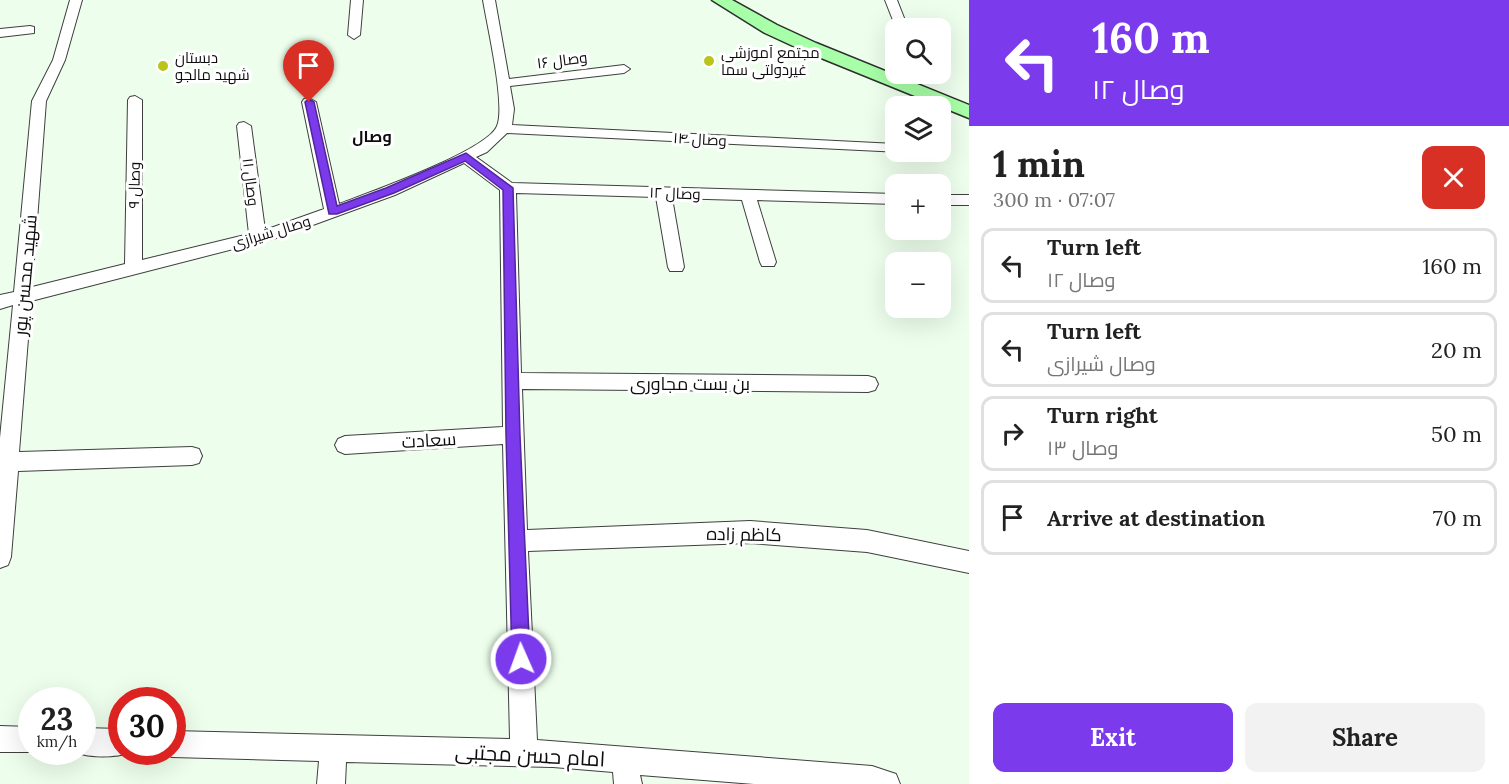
<!DOCTYPE html>
<html lang="en">
<head>
<meta charset="utf-8">
<style>
  body { margin:0; font-family:Lora,Cairo,serif; background:#f2f2f2; color:#222; height:100vh; display:flex; flex-direction:column; font-size:22px; white-space:nowrap }
  * { box-sizing:border-box; margin:0 }
  p { font-size:20px; color:#767676 }
  .icon { flex:none; width:33px; height:33px; fill:none; stroke:currentColor; stroke-width:2; stroke-linecap:round; stroke-linejoin:round }
  .map { position:relative; flex:1; overflow:hidden }
  .sheet { display:flex; flex-direction:column; background:#fff; width:540px }
  .sheet>* { flex:none }
  .hud { background:#7c3aed; color:#fff; overflow:hidden }
  .tools { position:absolute; left:885px; top:18px; display:grid; gap:12px }
  .tools a { display:grid; place-items:center; width:66px; height:66px; border-radius:12px; background:#fff; box-shadow:0 6px 24px #0002; font-size:30px }
  .speed { position:absolute; left:18px; top:687px; display:flex; gap:12px; font-size:30px; font-weight:700; text-align:center }
  .speed>* { display:grid; place-content:center; width:78px; height:78px; border-radius:50%; background:#fff; box-shadow:0 6px 24px #0002; line-height:1 }
  .speed small { font-size:15px; font-weight:400 }
  .speed .limit { border:9px solid #d22; background:#fff; color:#111 }
  .pin { position:absolute; display:grid; place-items:center; width:51px; height:51px; color:#fff; margin:-62px -26px; border-radius:50% 50% 50% 0; rotate:-45deg; box-shadow:0 0 6px #0007 }
  .pin .icon { rotate:45deg }
  .me { position:absolute; width:66px; margin:-33px; rotate:358deg; stroke-linejoin:round; filter:drop-shadow(0 0 4px #0008) }
  .turn { display:flex; align-items:center; gap:21px; height:126px; padding:0 24px; font-size:27px }
  .turn .icon { width:78px; height:78px; stroke-width:2.5 }
  .turn b { display:block; font-size:42px; line-height:51px }
  .round { display:grid; place-items:center; flex:none; width:63px; height:63px; border-radius:12px; background:#f2f2f2 }
  .head { display:flex; align-items:center; justify-content:space-between; height:102px; padding:0 24px }
  h1 { font-size:36px; font-weight:700; line-height:45px }
  .cta { display:flex; gap:12px; margin-top:auto; padding:12px 24px }
  .cta a { flex:1; height:69px; border-radius:12px; background:#7c3aed; color:#fff; font-size:24px; font-weight:700; line-height:69px; text-align:center }
  .cta a+a { background:#f2f2f2; color:#222 }
  ul { padding:0; list-style:none }
  li { display:flex; align-items:center; gap:18px; height:75px; margin:0 12px 9px; padding:0 12px; border:3px solid #e0e0e0; border-radius:12px }
  li div { flex:1 }
  li b { display:block; font-size:22px }
  li em { font-style:normal }
  main { display:flex; flex:1; min-height:0 }
  .map>svg:first-child { display:block }
  .lines { fill:none; stroke-linecap:round; stroke-linejoin:round }
  .street-casing { stroke:#3f3f3f; stroke-width:2 }
  .secondary-casing { stroke:#2e2e2e; stroke-width:3 }
  .street { fill:#fff; fill-rule:evenodd }
  .secondary { fill:#a7ffa7; fill-rule:evenodd }
  .route { fill:#7c3aed; stroke:#51269a; stroke-width:1.5 }
  .poi-dot { fill:#bac41d; stroke:#fff; stroke-width:2 }
  .labels { text-anchor:middle; dominant-baseline:central; stroke-width:6; stroke-linejoin:round; paint-order:stroke }
  .far-poi-label { font-size:15px; fill:#0c0c0c; stroke:#fff; text-anchor:start }
  .far-street-label { font-size:15px; fill:#0c0c0c; stroke:#fff }
  .far-neighbourhood-label { font-size:16px; font-weight:bold; fill:#0c0c0c; stroke:#fff }
  .street-label { font-size:18px; fill:#0c0c0c; stroke:#fff }
  .near-street-label { font-size:21px; fill:#0c0c0c; stroke:#fff }
</style>
</head>
<body>
<main>
<div class="map">
<svg width="969" height="784" viewBox="0 0 969 784">
  <rect width="100%" height="100%" fill="#edffec"/>
  <g class="lines">
    <!-- street casing -->
    <g class="street-casing">
      <path id="street" d="M 70,0 L 82,0 L 65,60 L 46,101 L 32,287 L 125,264 L 128,100 L 130,97 L 135,96 L 142,100 L 142,260 L 249,234 L 237,126 L 239,123 L 244,122 L 251,126 L 265,230 L 324,209 L 302,102 L 304,99 L 309,98 L 316,102 L 339,204 C 368,193 487,151 497,126 C 506,106 487,25 483,0 L 495,0 L 509,79 L 624,65 L 630,69 L 624,73 L 510,86 L 514,109 L 512,125 L 896,144 L 896,152 L 901,152 L 507,133 L 487,152 L 476,157 L 512,183 L 896,194 L 896,204 L 757,200 L 776,262 L 774,266 L 762,266 L 760,262 L 742,200 L 672,198 L 684,267 L 682,271 L 670,271 L 668,267 L 656,197 L 516,193 L 521,373 L 868,376 L 875,378 L 878,384 L 875,390 L 868,392 L 522,389 L 527,530 L 750,521 L 867,530 L 969,551 L 969,573 L 867,552 L 750,543 L 528,551 L 537,740 L 872,766 L 896,774 L 900,784 L 754,784 L 640,775 L 642,784 L 614,784 L 613,772 L 553,767 L 346,762 L 345,784 L 317,784 L 319,761 L 172,757 L 163,753 L 162,752 L 172,752 L 172,731 L 510,739 L 503,444 L 345,454 L 338,451 L 335,445 L 338,439 L 345,436 L 503,427 L 500,190 L 464,163 L 395,195 L 280,237 L 31,301 L 19,452 L 192,447 L 199,449 L 202,456 L 199,463 L 192,465 L 18,471 L 11,557 L 8,565 L 0,568 L 0,438 L 13,305 L 0,309 L 0,295 L 14,292 L 32,101 L 53,60 Z
        M 351,0 L 363,0 L 360,35 L 354,39 L 348,35 Z
        M 885,0 L 897,0 L 908,28 L 896,28 Z
        M 30,26 L 34,27 L 34,33 L 0,37 L 0,29 Z
        M 909,74 L 923,74 L 914,80 L 909,79 L 907,76 Z
        M 940,195 L 969,195 L 969,205 L 940,205 Z
        M 0,726 L 32,727 L 32,752 L 36,752 L 0,752 Z
        M 82,728 L 122,729 L 122,752 L 131,752 C 116,758 90,758 75,752 L 82,752 Z"/>
    </g>
    <!-- secondary casing -->
    <g class="secondary-casing">
      <path id="secondary" d="M 712,0 L 732,0 L 777,25 L 816,43 L 969,105 L 969,118 L 804,51 L 765,33 Z"/>
    </g>
    <!-- street -->
    <use href="#street" class="street"/>
    <!-- secondary -->
    <use href="#secondary" class="secondary"/>
  </g>
  <!-- route -->
  <path class="route" d="M 309,99 L 314,102 L 337,206 L 386,188 L 466,153 L 513,188 L 520,435 L 530,659 L 527,665 L 521,668 L 515,665 L 512,659 L 506,435 L 503,190 L 465,161 L 394,193 L 337,214 L 329,214 L 305,102 Z"/>
  <!-- markers -->
  <g class="poi-dot">
    <circle cx="709" cy="61" r="6"/>
    <circle cx="163" cy="66" r="6"/>
  </g>
  <g class="labels">
    <!-- far-poi labels -->
    <g class="far-poi-label">
      <text x="721" y="52">مجتمع آموزشی<tspan x="721" dy="17">غیردولتی سما</tspan></text>
      <text x="175" y="57">دبستان<tspan x="175" dy="17">شهید مالجو</tspan></text>
    </g>
    <!-- far-street labels -->
    <g class="far-street-label">
      <text transform="translate(562 60) rotate(-7)">وصال ۱۶</text>
      <text transform="translate(700 139) rotate(3)">وصال ۱۴</text>
      <text transform="translate(251 182) rotate(83)">وصال ۱۱</text>
      <text transform="translate(134 185) rotate(-89)">وصال ۹</text>
      <text transform="translate(675 193) rotate(2)">وصال ۱۲</text>
      <text transform="translate(271 232) rotate(-17)">وصال شیرازی</text>
    </g>
    <!-- far-neighbourhood labels -->
    <g class="far-neighbourhood-label">
      <text x="372" y="136">وصال</text>
    </g>
    <!-- street labels -->
    <g class="street-label">
      <text transform="translate(25 275) rotate(-85)">شهید محسن پور</text>
      <text x="690" y="383">بن بست مجاوری</text>
      <text transform="translate(429 440) rotate(-3)">سعادت</text>
      <text transform="translate(744 534) rotate(1)">کاظم زاده</text>
    </g>
    <!-- near-street labels -->
    <g class="near-street-label">
      <text transform="translate(530 755) rotate(3)">امام حسن مجتبی</text>
    </g>
  </g>
</svg>
<div class="tools">
<a><svg class="icon" aria-label="search" viewBox="0 0 24 24"><circle cx="10" cy="10" r="6"/><path d="M15 15l6 6"/></svg></a>
<a><svg class="icon" aria-label="layers" viewBox="0 0 24 24"><path d="M12 4l9 5-9 5-9-5zM3 14l9 5 9-5"/></svg></a>
<a>+</a>
<a>−</a>
</div>
<div class="speed"><div>23<small>km/h</small></div><div class="limit">30</div></div>
<div class="pin" style="left:309px;top:102px;background:#d93025"><svg class="icon" aria-label="arrive" viewBox="0 0 24 24"><path d="M6 21V4h12l-3 4 3 4H6"/></svg></div>
<svg class="me" style="left:521px;top:659px" viewBox="-20 -20 40 40"><circle r="17" fill="#7c3aed" stroke="#fff" stroke-width="3"/><path d="M0-11L8 9 0 5-8 9z" fill="#fff"/></svg>
</div>
<section class="sheet">
<div class="hud">
<div class="turn"><svg class="icon" aria-label="left" viewBox="0 0 24 24"><path d="M17 20v-9H6M10 6l-5 5 5 5"/></svg><div><b>160 m</b>وصال ۱۲</div></div>
</div>
<div class="head"><div><h1>1 min</h1><p>300 m · 07:07</p></div><a class="round" style="background:#d93025;color:#fff"><svg class="icon" aria-label="close" viewBox="0 0 24 24"><path d="M6 6l12 12M18 6L6 18"/></svg></a></div>
<ul>
<li><svg class="icon" aria-label="left" viewBox="0 0 24 24"><path d="M17 20v-9H6M10 6l-5 5 5 5"/></svg><div><b>Turn left</b><p>وصال ۱۲</p></div><em>160 m</em></li>
<li><svg class="icon" aria-label="left" viewBox="0 0 24 24"><path d="M17 20v-9H6M10 6l-5 5 5 5"/></svg><div><b>Turn left</b><p>وصال شیرازی</p></div><em>20 m</em></li>
<li><svg class="icon" aria-label="right" viewBox="0 0 24 24"><path d="M7 20v-9h11M14 6l5 5-5 5"/></svg><div><b>Turn right</b><p>وصال ۱۳</p></div><em>50 m</em></li>
<li><svg class="icon" aria-label="arrive" viewBox="0 0 24 24"><path d="M6 21V4h12l-3 4 3 4H6"/></svg><div><b>Arrive at destination</b></div><em>70 m</em></li>
</ul>
<div class="cta"><a>Exit</a><a>Share</a></div>
</section>
</main>
</body>
</html>
